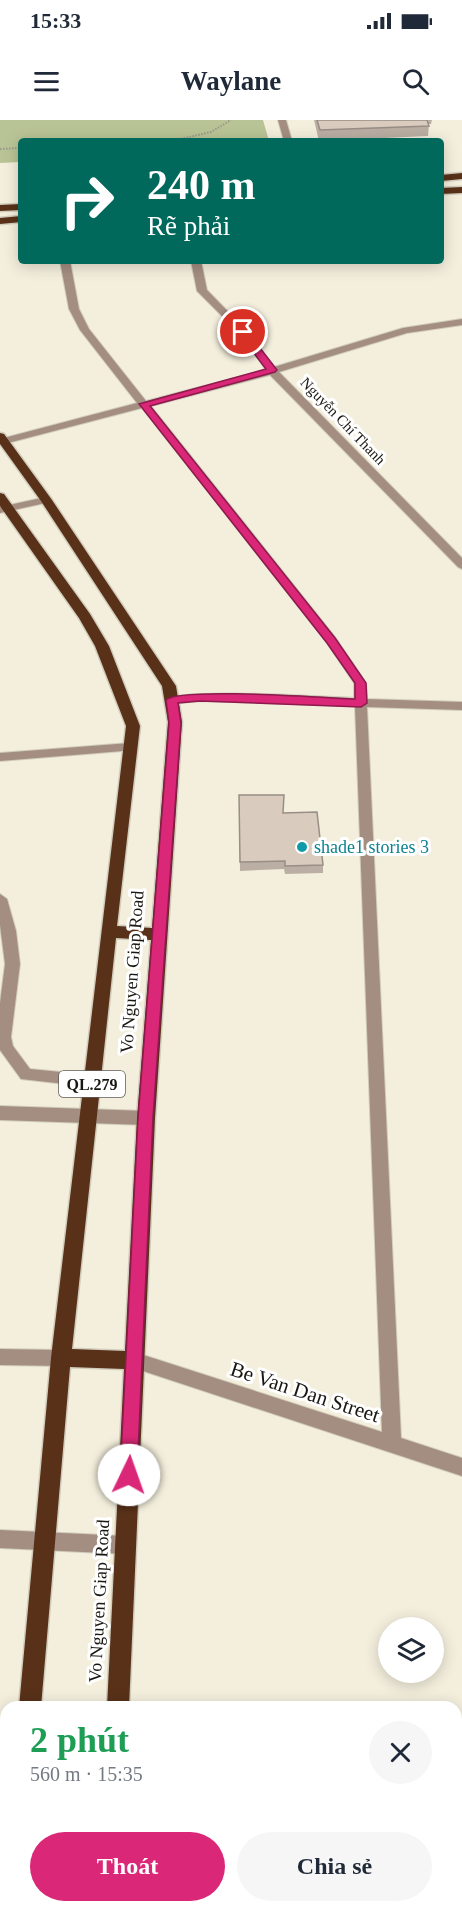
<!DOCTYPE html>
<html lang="vi">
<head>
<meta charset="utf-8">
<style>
  body { margin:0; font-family:Georgia,serif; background:#f6f6f7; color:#1f2937; height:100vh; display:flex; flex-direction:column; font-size:22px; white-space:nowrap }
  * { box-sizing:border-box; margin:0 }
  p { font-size:20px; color:#747a83 }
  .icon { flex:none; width:33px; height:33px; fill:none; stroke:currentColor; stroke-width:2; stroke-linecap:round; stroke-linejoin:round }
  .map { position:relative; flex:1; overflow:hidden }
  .side { position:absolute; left:0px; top:1581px; width:462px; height:212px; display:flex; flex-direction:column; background:#fff; border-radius:18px 18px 0 0; box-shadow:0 3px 15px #0003 }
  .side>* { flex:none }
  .top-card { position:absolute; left:18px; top:18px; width:426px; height:126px; border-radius:6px; box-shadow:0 3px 15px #0003; background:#00695c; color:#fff; overflow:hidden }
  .buttons { position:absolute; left:378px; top:1497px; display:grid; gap:12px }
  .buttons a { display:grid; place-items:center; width:66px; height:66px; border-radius:50%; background:#fff; box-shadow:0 3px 15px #0003; font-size:30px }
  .pin { position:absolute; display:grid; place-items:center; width:51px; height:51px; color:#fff; margin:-26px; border:3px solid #fff; border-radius:50%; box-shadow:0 2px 6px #0007 }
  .me { position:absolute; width:66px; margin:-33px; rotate:3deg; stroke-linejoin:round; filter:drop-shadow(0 0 4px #0008) }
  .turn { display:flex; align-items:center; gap:21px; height:126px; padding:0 30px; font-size:27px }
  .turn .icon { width:78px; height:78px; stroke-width:2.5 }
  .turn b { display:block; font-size:42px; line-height:51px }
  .round { display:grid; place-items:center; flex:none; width:63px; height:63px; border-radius:32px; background:#f6f6f7 }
  .headline { display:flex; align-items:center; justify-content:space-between; height:102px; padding:0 30px }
  h1 { font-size:36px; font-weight:700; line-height:45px; color:#1e9e55 }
  .button { display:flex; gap:12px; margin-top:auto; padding:12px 30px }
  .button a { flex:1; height:69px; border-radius:36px; background:#db2777; color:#fff; font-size:24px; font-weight:700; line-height:69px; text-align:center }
  .button a+a { background:#f6f6f7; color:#1f2937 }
  .status { display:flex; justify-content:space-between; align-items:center; height:42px; padding:0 30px; background:#fff; direction:ltr }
  .status svg { height:16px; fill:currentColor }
  header { display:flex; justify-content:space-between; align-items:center; height:78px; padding:0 30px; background:#fff; font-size:27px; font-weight:700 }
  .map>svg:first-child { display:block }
  .green { fill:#b9c496 }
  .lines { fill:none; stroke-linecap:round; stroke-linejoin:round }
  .service-casing { stroke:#d1ccbc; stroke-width:2 }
  .minor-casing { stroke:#d1ccbc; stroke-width:2 }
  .trunk-casing { stroke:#d1ccbc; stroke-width:3 }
  .path { stroke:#9b978a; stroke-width:2; stroke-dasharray:1.5 1.5; stroke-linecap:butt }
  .service { fill:#a48e81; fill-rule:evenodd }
  .minor { fill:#a48e81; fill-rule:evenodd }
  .trunk { fill:#583118; fill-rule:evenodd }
  .wall { fill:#bbafa3 }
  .building { fill:#d9cbbe; stroke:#988e85; stroke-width:1.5 }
  .route { fill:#db2777; stroke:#8e194d; stroke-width:1.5 }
  .culture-dot { fill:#0f9aa8; stroke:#fff; stroke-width:2 }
  .labels { text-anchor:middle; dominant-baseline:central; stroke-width:6; stroke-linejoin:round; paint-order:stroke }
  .far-street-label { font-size:15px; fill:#191711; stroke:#fff }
  .shield { fill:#fff; stroke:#5e5d58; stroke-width:1.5 }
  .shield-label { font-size:16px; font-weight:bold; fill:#191711 }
  .culture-label { font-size:18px; fill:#0d838f; stroke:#fff; text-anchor:start }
  .street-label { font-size:18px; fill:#191711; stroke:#fff }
  .near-street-label { font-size:21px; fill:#191711; stroke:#fff }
</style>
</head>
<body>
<div class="status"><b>15:33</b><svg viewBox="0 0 49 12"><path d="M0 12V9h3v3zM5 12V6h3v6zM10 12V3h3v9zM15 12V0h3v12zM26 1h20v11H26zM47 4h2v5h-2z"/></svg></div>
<header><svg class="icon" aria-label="menu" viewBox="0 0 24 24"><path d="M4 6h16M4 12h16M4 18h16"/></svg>Waylane<svg class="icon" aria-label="search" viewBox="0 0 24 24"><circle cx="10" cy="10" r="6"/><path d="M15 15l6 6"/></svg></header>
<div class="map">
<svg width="462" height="1792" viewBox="0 0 462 1792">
  <rect width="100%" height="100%" fill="#f4efdd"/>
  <!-- green -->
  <path class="green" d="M 0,0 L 263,0 L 269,21 L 21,21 L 21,42 L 0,43 Z"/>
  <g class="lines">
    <!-- service casing -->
    <g class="service-casing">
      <path id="service" d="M 46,377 L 50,378 L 50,382 L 0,393 L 0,387 Z
        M 0,774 L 7,779 L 16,811 L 20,844 L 11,917 L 13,926 L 30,949 L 92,955 L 97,957 L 100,961 L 97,965 L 92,967 L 21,959 L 0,930 L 0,883 L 5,844 L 0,805 Z"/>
    </g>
    <!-- minor casing -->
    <g class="minor-casing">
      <path id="minor" d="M 278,0 L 286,0 L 292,21 L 284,21 Z
        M 60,141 L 70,141 L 79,189 L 89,209 L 146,281 L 266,250 L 240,214 L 197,171 L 191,141 L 201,141 L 207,170 L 246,210 L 274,247 L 403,208 L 462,199 L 462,205 L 407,213 L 279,252 L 462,438 L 462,449 L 458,447 L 270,255 L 151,286 L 335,517 L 366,563 L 367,579 L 462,582 L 462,590 L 367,587 L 401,1318 L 462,1338 L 462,1356 L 134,1248 L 128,1246 L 125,1240 L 128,1234 L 134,1232 L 382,1312 L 355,586 L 200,581 L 171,584 L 165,580 C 177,567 327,577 354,578 L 354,563 L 327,523 L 142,288 L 4,324 L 0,323 L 0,319 L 137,283 L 80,210 L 69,189 Z
        M 130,623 L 136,627 L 135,630 L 0,641 L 0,633 Z
        M 0,986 L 146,991 L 152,993 L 154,998 L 152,1003 L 146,1005 L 0,1000 Z
        M 0,1229 L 61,1230 L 67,1232 L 70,1238 L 67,1244 L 61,1246 L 0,1245 Z
        M 0,1410 L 125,1416 L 132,1418 L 135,1425 L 132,1432 L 125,1434 L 0,1428 Z
        M 456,1616 L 462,1616 L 462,1636 L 456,1636 Z"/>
    </g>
    <!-- trunk casing -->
    <g class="trunk-casing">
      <path id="trunk" d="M 462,53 L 462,59 L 441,61 L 441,55 Z
        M 462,67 L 462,73 L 441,74 L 441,68 Z
        M 21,84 L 21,90 L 0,91 L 0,85 Z
        M 21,96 L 21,102 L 0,104 L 0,98 Z
        M 0,313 L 4,314 L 52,380 L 176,566 L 182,602 L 155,998 L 129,1587 L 107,1587 L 124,1249 L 70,1247 L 41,1587 L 19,1587 L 51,1238 L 126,606 L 95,526 L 79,498 L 0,386 L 0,373 L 4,374 L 90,494 L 109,526 L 140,606 L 117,806 L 152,808 L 168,602 L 162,566 L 41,381 L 0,324 ZM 116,818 L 151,820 L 137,998 L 125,1231 L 72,1229 Z
        M 6,1777 L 6,1786 L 24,1786 L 23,1792 L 0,1792 L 0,1786 Z
        M 96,1786 L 120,1786 L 120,1792 L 96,1792 Z"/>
    </g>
    <!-- path -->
    <path class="path" d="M 172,21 L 211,12 L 231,0
      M 0,29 L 21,28"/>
    <!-- service -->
    <use href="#service" class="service"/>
    <!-- minor -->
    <use href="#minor" class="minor"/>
    <!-- trunk -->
    <use href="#trunk" class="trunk"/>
  </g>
  <!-- wall -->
  <path class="wall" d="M 314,0 L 432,0 L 431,4 L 429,4 L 428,16 L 319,21 Z
    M 239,675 L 283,693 L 323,745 L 323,753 L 285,754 L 284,749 L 240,751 Z"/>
  <!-- building -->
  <path class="building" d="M 317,0 L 427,0 L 429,6 L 320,10 Z
    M 239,675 L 284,675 L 283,693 L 317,692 L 323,745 L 285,746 L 285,741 L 240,742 Z
    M 253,1786 L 351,1786 L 351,1792 L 253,1792 Z"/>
  <!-- route -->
  <path class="route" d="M 240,210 L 246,210 L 277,250 L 275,252 L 150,286 L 335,518 L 366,563 L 367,583 L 361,587 L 200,581 L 178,583 L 181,603 L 153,998 L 137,1355 L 135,1361 L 129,1363 L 123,1361 L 120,1355 L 138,998 L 169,603 L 166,580 C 178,567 328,578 355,579 L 355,563 L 327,523 L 139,284 L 266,249 L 238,212 Z"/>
  <!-- markers -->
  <circle class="culture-dot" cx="302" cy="727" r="6"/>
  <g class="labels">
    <!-- far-street labels -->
    <g class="far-street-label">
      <text transform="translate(343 301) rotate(46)">Nguyễn Chí Thanh</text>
    </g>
    <!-- shield labels -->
    <rect class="shield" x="59" y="951" width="66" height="26" rx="4.5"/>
    <g class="shield-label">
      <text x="92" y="964">QL.279</text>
    </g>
    <!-- culture labels -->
    <g class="culture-label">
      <text x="314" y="727">shade1 stories 3</text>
    </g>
    <!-- street labels -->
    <g class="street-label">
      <text transform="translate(132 852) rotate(-86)">Vo Nguyen Giap Road</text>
      <text transform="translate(99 1481) rotate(-87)">Vo Nguyen Giap Road</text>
    </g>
    <!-- near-street labels -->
    <g class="near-street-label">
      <text transform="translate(305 1272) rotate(18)">Be Van Dan Street</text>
    </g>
  </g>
</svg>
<div class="buttons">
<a><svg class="icon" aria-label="layers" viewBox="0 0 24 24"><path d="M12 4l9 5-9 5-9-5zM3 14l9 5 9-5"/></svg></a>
</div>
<div class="pin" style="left:243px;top:212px;background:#d93025"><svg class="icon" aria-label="arrive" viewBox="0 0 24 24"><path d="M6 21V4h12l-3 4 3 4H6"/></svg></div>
<svg class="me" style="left:129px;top:1355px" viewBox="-20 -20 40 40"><circle r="19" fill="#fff"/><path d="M0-13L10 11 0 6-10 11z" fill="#db2777"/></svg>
<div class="top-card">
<div class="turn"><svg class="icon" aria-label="right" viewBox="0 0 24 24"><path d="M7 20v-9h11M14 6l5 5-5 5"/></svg><div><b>240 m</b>Rẽ phải</div></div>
</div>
<section class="side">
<div class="headline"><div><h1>2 phút</h1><p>560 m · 15:35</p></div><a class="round"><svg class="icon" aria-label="close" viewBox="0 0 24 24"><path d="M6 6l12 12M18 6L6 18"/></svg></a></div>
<div class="button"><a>Thoát</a><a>Chia sẻ</a></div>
</section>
</div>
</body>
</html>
